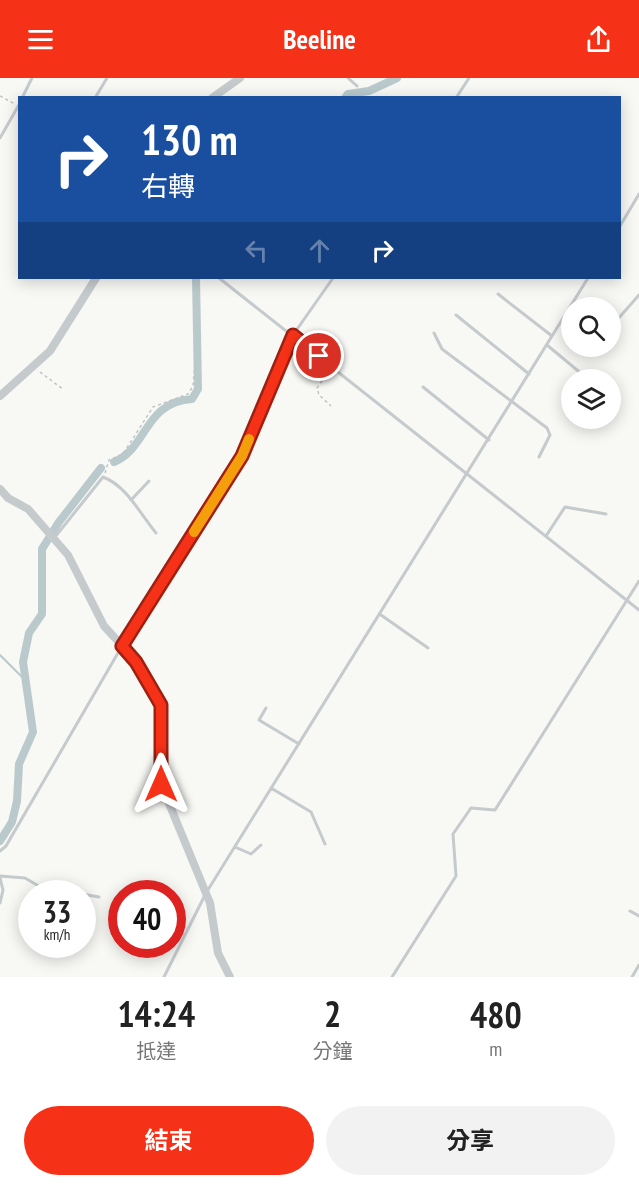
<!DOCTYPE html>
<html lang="zh-TW">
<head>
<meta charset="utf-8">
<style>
  body { margin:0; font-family:"PT Sans Narrow","Noto Sans TC",sans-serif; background:#f2f2f2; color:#222; height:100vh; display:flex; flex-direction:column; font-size:22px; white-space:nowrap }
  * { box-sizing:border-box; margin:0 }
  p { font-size:20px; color:#767676 }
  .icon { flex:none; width:33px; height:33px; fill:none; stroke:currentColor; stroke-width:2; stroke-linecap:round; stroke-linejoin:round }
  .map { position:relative; height:899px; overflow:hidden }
  .sheet { display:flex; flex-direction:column; background:#fff; flex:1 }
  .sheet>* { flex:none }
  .top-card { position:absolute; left:18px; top:18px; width:603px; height:183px; border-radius:0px; box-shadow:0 3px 15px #0003; background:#1a4fa0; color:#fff; overflow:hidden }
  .tools { position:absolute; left:561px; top:219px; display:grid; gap:12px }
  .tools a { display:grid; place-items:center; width:60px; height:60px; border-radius:50%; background:#fff; box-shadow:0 3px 15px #0003; font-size:30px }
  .speed { position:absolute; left:18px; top:802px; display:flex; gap:12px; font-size:30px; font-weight:700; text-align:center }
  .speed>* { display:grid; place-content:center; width:78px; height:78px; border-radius:50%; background:#fff; box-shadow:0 3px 15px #0003; line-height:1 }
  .speed small { font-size:15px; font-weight:400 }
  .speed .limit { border:9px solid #d22; background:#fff; color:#111 }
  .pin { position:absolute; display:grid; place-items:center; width:51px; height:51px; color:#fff; margin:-26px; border:3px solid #fff; border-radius:50%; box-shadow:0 2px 6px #0007 }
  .me { position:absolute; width:66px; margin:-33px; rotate:0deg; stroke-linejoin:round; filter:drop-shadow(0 0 4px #0008) }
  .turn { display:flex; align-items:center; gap:21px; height:126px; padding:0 24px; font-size:27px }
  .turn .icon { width:78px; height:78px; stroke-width:2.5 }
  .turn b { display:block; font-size:42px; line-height:51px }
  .lanes { display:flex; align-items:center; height:57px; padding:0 24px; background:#0003; justify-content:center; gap:30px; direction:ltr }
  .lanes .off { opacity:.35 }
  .eta { display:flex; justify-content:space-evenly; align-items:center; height:102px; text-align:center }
  .eta b { font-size:36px; font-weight:700; line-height:42px }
  .primary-button { display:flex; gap:12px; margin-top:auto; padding:12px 24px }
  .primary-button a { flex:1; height:69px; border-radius:36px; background:#f53118; color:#fff; font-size:24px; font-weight:700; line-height:69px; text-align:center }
  .primary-button a+a { background:#f2f2f2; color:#222 }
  header { display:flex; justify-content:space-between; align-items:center; height:78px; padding:0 24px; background:#f53118; color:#fff; font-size:27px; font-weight:700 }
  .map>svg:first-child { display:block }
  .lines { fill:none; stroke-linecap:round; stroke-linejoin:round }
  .stream { stroke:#bacacc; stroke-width:2 }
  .canal { stroke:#bacacc; stroke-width:8 }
  .path { stroke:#c0c3c5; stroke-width:1.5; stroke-dasharray:3 3; stroke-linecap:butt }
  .service { stroke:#c5cacd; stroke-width:3 }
  .tertiary { stroke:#c5cacd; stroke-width:8 }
  .route-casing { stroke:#9f2010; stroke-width:15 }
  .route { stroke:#f53118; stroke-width:10 }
  .slow { stroke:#f59e0b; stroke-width:10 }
</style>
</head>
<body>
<header><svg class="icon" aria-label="menu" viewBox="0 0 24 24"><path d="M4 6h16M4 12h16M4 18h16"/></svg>Beeline<svg class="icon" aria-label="share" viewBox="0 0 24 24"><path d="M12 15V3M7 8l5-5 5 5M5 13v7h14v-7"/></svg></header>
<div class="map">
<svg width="639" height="899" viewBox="0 0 639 899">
  <rect width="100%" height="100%" fill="#f8f8f5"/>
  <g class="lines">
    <!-- stream -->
    <path class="stream" d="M 0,577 L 25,602"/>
    <!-- canal -->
    <path class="canal" d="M 345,20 L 348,16 L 369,13 L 397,0
      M 114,384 C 148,370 144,324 192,321 L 198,311 L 196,200
      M 0,763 L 12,744 L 17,723 L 19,686 L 33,654 L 23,584 L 29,555 L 42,536 L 42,471 L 59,444 L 101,390"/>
    <!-- path -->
    <path class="path" d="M 0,18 L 15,26
      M 329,293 L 317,310 L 319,317 L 331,328
      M 40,294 L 64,312
      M 105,395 L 109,382 L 123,376 L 153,329 L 188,316 L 193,308 L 195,285"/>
    <!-- service -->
    <path class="service" d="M 348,0 L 357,8
      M 22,20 L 32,0
      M 95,20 L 107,0
      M 456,20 L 469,0
      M 0,60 L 20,25
      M 620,148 L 639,116
      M 219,200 L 639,532
      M 498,216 L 552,258
      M 456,237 L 529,296
      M 610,250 L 639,217
      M 434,255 L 442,271 L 547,350 L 550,357 L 539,379
      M 547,267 L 589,302
      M 423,309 L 489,362
      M 132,421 L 149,403
      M 546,458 L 565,429 L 606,436
      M 55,459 L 103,399 C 127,408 140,436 156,455
      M 381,537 L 428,570
      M 266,630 L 259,642 L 299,666
      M 271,710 L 311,734 L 325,766
      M 235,769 L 251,776 L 261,767
      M 0,773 L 6,768 L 122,568 L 242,379 L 293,257 L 333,200
      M 0,798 L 25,800 L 42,810 L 79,816
      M 0,800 L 3,812 L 0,825
      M 82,816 L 99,819
      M 630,833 L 639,838
      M 164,899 L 206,815 L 588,200
      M 392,899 L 456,798 L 453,756 L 471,730 L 495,732 L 639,503
      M 632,899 L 639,887"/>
    <!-- tertiary -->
    <path class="tertiary" d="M 212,20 L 240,0
      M 0,318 L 50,273 L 96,200
      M 0,411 L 8,420 L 28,431 L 68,477 L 104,548 L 137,584 L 161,627 L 161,706 L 210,825 L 218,875 L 230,899"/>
  </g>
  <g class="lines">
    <!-- route casing -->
    <g class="route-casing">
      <path id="route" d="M 161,706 L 161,627 L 136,584 L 122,568 L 242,378 L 293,257 L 319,278"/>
    </g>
    <!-- route -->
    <use href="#route" class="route"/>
    <!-- slow -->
    <path class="slow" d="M 194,454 L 242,378 L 249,361"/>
  </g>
</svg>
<div class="tools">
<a><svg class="icon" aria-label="search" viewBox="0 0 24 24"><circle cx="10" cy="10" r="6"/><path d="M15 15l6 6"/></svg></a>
<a><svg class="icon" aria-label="layers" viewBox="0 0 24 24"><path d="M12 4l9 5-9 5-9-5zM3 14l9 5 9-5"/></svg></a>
</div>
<div class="speed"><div>33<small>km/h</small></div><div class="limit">40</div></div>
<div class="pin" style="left:319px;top:278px;background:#d93025"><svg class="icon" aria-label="arrive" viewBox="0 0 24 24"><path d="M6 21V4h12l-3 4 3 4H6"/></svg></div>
<svg class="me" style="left:161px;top:706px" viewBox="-20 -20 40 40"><path d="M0-17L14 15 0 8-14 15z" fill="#f53118" stroke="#fff" stroke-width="4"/></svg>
<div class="top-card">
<div class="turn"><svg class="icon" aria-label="right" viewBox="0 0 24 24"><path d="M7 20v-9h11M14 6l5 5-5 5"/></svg><div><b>130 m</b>右轉</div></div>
<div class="lanes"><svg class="icon off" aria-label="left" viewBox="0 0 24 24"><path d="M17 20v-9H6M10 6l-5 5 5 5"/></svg><svg class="icon off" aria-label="ahead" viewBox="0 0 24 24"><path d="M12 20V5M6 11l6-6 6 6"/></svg><svg class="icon" aria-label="right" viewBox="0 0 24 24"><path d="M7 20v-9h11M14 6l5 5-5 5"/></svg></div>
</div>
</div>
<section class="sheet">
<div class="eta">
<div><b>14:24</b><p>抵達</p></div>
<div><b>2</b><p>分鐘</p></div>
<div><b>480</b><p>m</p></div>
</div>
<div class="primary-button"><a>結束</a><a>分享</a></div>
</section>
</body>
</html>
